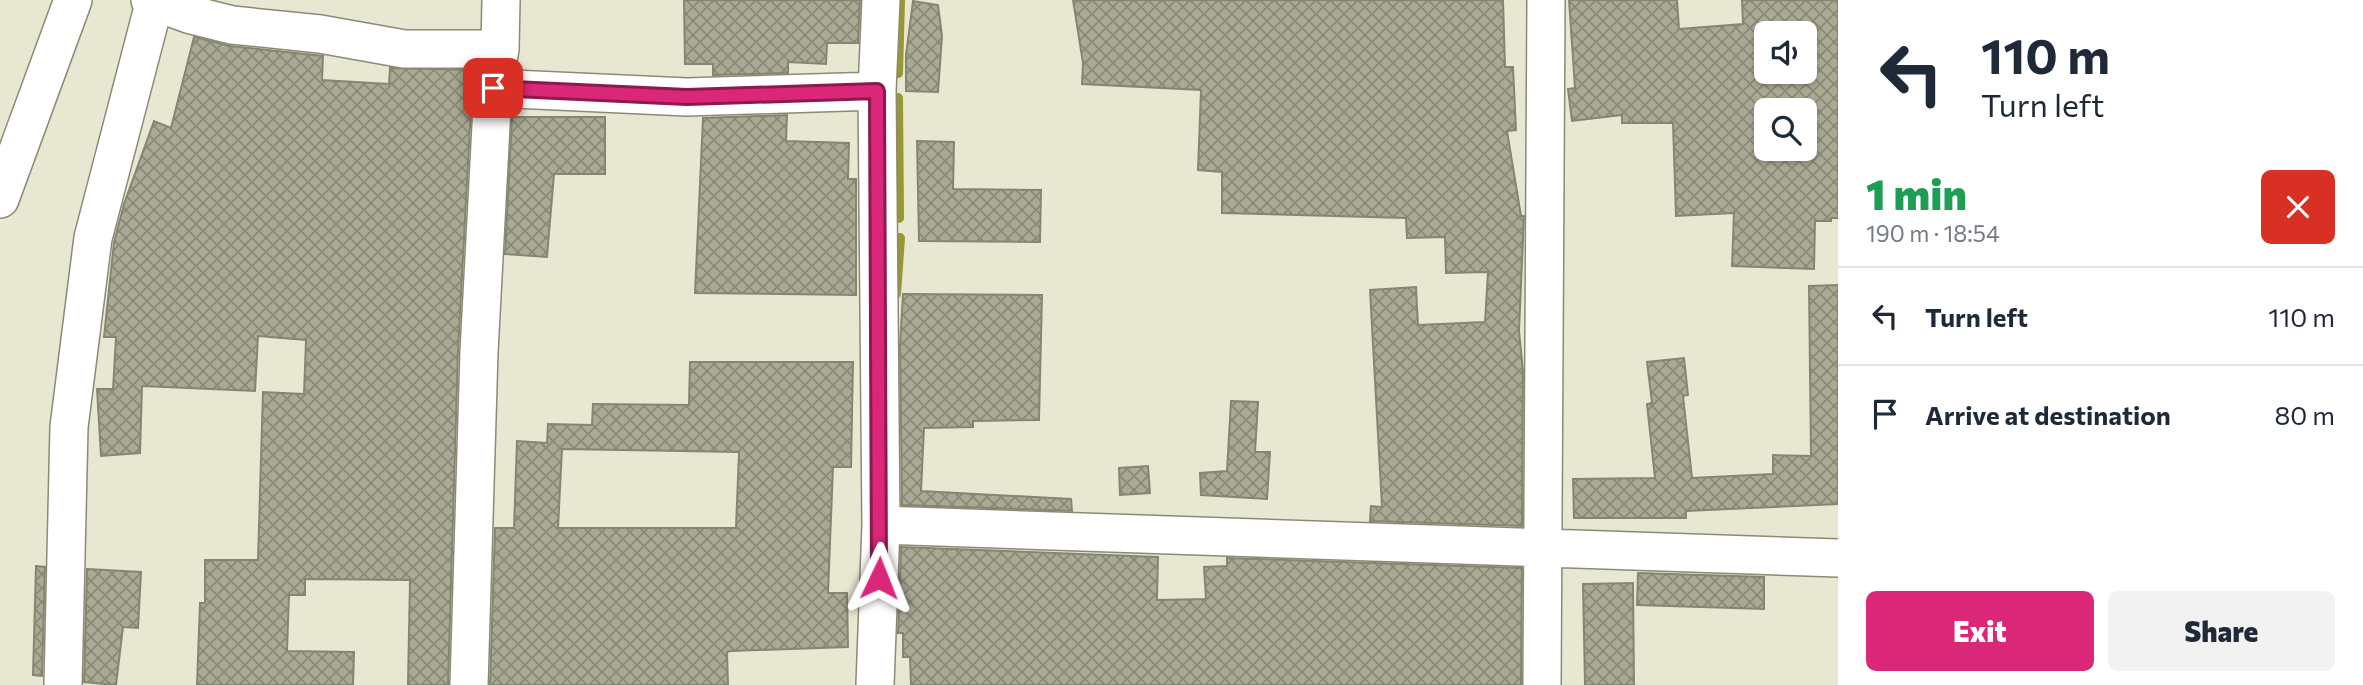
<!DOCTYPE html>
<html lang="en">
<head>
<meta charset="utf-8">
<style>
  body { margin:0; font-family:Commissioner,sans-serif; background:#f2f2f3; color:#1f2937; height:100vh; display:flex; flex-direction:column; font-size:26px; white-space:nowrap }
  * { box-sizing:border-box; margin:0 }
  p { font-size:23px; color:#747a83 }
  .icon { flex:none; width:38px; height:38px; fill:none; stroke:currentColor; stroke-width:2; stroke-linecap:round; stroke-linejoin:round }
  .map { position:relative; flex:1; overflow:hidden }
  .drawer { display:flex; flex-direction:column; background:#fff; width:525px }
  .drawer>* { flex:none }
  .hud { background:#fff; color:#1f2937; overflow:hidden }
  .controls { position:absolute; left:1754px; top:21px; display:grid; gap:14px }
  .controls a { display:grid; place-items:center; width:63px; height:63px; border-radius:10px; background:#fff; box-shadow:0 2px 5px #0004; font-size:35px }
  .pin { position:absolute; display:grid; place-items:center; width:60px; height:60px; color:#fff; margin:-30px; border-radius:14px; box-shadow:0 4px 10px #0006 }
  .me { position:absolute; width:77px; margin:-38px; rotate:2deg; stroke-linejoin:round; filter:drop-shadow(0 0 5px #0008) }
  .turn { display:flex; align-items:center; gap:24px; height:147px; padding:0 28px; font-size:32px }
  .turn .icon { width:91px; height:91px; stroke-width:2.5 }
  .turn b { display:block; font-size:49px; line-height:60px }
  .round { display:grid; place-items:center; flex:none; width:74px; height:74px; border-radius:10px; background:#f2f2f3 }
  .head { display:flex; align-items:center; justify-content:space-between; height:119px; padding:0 28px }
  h1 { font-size:42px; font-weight:800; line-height:52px; color:#1e9e55 }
  .action { display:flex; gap:14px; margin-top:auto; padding:14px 28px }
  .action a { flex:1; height:80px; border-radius:10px; background:#db2777; color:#fff; font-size:28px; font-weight:800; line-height:80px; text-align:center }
  .action a+a { background:#f2f2f3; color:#1f2937 }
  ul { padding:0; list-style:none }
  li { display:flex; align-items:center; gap:21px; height:98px; padding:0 28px; border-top:2px solid #e0e1e3 }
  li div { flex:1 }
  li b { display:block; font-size:26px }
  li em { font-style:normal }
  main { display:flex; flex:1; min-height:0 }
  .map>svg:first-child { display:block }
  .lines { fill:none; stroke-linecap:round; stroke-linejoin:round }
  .stream { stroke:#9b9730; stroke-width:10 }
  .building { fill:url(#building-cross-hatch); stroke:#858571; stroke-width:2; fill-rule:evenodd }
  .minor-casing { stroke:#8a8a76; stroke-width:40 }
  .minor { stroke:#fff; stroke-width:37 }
  .route-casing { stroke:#8e194d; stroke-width:18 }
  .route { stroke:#db2777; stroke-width:12 }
</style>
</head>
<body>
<main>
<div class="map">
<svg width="1838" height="685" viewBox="0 0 1838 685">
  <defs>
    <pattern id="building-cross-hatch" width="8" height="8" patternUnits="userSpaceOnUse" patternTransform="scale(1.75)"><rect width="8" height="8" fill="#a9a994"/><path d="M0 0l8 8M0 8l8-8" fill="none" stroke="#898977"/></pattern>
  </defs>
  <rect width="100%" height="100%" fill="#e8e8d2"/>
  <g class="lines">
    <!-- stream -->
    <path class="stream" d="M 898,73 L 900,0
      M 898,98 L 899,218
      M 896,294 L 900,238"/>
  </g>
  <!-- building -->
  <path class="building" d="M 684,0 L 860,0 L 858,43 L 827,43 L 826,64 L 788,62 L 788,73 L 713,75 L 713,64 L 685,64 Z
    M 1073,0 L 1503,0 L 1505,67 L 1513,67 L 1516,130 L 1507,131 L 1521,216 L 1524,216 L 1519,331 L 1523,371 L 1522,526 L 1370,521 L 1371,506 L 1382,507 L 1370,290 L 1416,287 L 1418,325 L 1485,322 L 1488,272 L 1446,273 L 1445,237 L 1407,238 L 1406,218 L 1222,213 L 1222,172 L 1198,170 L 1201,90 L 1082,84 L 1083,63 Z
    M 1569,0 L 1677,0 L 1679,29 L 1743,24 L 1742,0 L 1838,0 L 1838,218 L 1831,218 L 1831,221 L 1815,221 L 1814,269 L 1732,266 L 1734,213 L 1676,216 L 1673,123 L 1622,123 L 1622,115 L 1572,121 L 1568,89 L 1575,88 ZM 1766,33 L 1804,33 L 1804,72 L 1766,72 ZM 1766,110 L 1804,110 L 1804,149 L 1766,149 Z
    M 913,1 L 938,5 L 942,36 L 938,92 L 906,91 L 906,55 Z
    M 194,37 L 230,46 L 323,56 L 322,80 L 389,84 L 390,68 L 473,70 L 458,351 L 448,685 L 408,685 L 410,580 L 305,579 L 305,595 L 289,595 L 287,651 L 354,652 L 353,685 L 197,685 L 200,603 L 205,603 L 205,560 L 258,560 L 263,392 L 304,394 L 306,340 L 258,336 L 255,391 L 142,386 L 140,453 L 101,456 L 97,389 L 113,389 L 116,337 L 104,337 L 114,242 L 124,204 L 154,121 L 171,128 Z
    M 787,115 L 786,141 L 849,143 L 848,179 L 856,179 L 856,295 L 695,293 L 703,118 Z
    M 512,117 L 605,117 L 605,174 L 554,174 L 547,257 L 505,254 Z
    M 917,141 L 954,142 L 953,189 L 1041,190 L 1040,242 L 919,241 Z
    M 1838,285 L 1838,504 L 1686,511 L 1686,518 L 1574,518 L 1573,479 L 1655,478 L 1647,404 L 1652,403 L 1647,362 L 1684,358 L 1688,395 L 1683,396 L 1692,478 L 1773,474 L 1773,455 L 1811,456 L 1809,286 Z
    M 903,294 L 1042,295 L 1039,420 L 973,421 L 973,427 L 924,428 L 921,491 L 1071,499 L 1072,511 L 902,505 L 900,345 Z
    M 690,362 L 853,362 L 851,467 L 833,467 L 828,593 L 847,593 L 848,647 L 731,651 L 727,652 L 728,685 L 490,685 L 495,528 L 514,528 L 517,441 L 547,443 L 548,424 L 592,425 L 593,404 L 689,405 ZM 562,449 L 739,452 L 736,528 L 558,528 Z
    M 1231,401 L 1258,402 L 1255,452 L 1270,452 L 1267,499 L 1201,495 L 1200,473 L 1227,471 Z
    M 1148,466 L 1150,493 L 1120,495 L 1119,468 Z
    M 901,547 L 1158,557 L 1157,600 L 1206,599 L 1204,567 L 1227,566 L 1227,558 L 1522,568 L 1521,685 L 911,685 L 910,657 L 903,657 L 903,633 L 898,633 Z
    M 36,566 L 45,567 L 42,676 L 33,675 Z
    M 87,569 L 141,572 L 138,628 L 123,627 L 116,685 L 84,682 Z
    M 1638,573 L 1764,577 L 1764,609 L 1637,605 Z
    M 1633,583 L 1634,685 L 1585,685 L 1583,584 Z"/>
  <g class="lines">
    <!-- minor casing -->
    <g class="minor-casing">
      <path id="minor" d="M 150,0 L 188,14 L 232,25 L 320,34 L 404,49 L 500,49
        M 493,88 L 687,97 L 877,91
        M 0,199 L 73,0
        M 881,525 L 1838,558
        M 63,685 L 69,427 L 93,238 L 155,0
        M 469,685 L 479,352 L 493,88 L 500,49 L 501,0
        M 875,685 L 881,525 L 877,91 L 881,0
        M 1542,685 L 1546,0"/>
    </g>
    <!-- minor -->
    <use href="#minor" class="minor"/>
  </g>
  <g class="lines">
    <!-- route casing -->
    <g class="route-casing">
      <path id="route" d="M 493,88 L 687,97 L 877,91 L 879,578"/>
    </g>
    <!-- route -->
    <use href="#route" class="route"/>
  </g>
</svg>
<div class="controls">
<a><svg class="icon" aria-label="sound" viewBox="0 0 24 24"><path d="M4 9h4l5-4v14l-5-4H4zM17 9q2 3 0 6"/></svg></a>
<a><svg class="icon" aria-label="search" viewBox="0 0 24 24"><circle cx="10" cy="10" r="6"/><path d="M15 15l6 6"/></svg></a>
</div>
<div class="pin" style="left:493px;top:88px;background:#d93025"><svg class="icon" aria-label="arrive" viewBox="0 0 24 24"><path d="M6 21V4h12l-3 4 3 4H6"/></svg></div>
<svg class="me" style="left:879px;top:578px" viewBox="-20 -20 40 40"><path d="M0-17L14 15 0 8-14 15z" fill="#db2777" stroke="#fff" stroke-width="4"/></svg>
</div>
<section class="drawer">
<div class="hud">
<div class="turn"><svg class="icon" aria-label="left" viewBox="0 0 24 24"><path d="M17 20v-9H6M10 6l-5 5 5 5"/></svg><div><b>110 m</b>Turn left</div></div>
</div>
<div class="head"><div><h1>1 min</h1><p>190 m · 18:54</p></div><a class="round" style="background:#d93025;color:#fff"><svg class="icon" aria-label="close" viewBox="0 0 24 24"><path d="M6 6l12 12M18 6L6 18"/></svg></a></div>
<ul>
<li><svg class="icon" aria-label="left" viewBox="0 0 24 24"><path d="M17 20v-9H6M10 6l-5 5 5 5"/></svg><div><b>Turn left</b></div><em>110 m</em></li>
<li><svg class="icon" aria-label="arrive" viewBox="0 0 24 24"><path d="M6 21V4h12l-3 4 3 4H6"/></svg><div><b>Arrive at destination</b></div><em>80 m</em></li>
</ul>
<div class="action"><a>Exit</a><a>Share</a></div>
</section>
</main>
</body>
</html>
